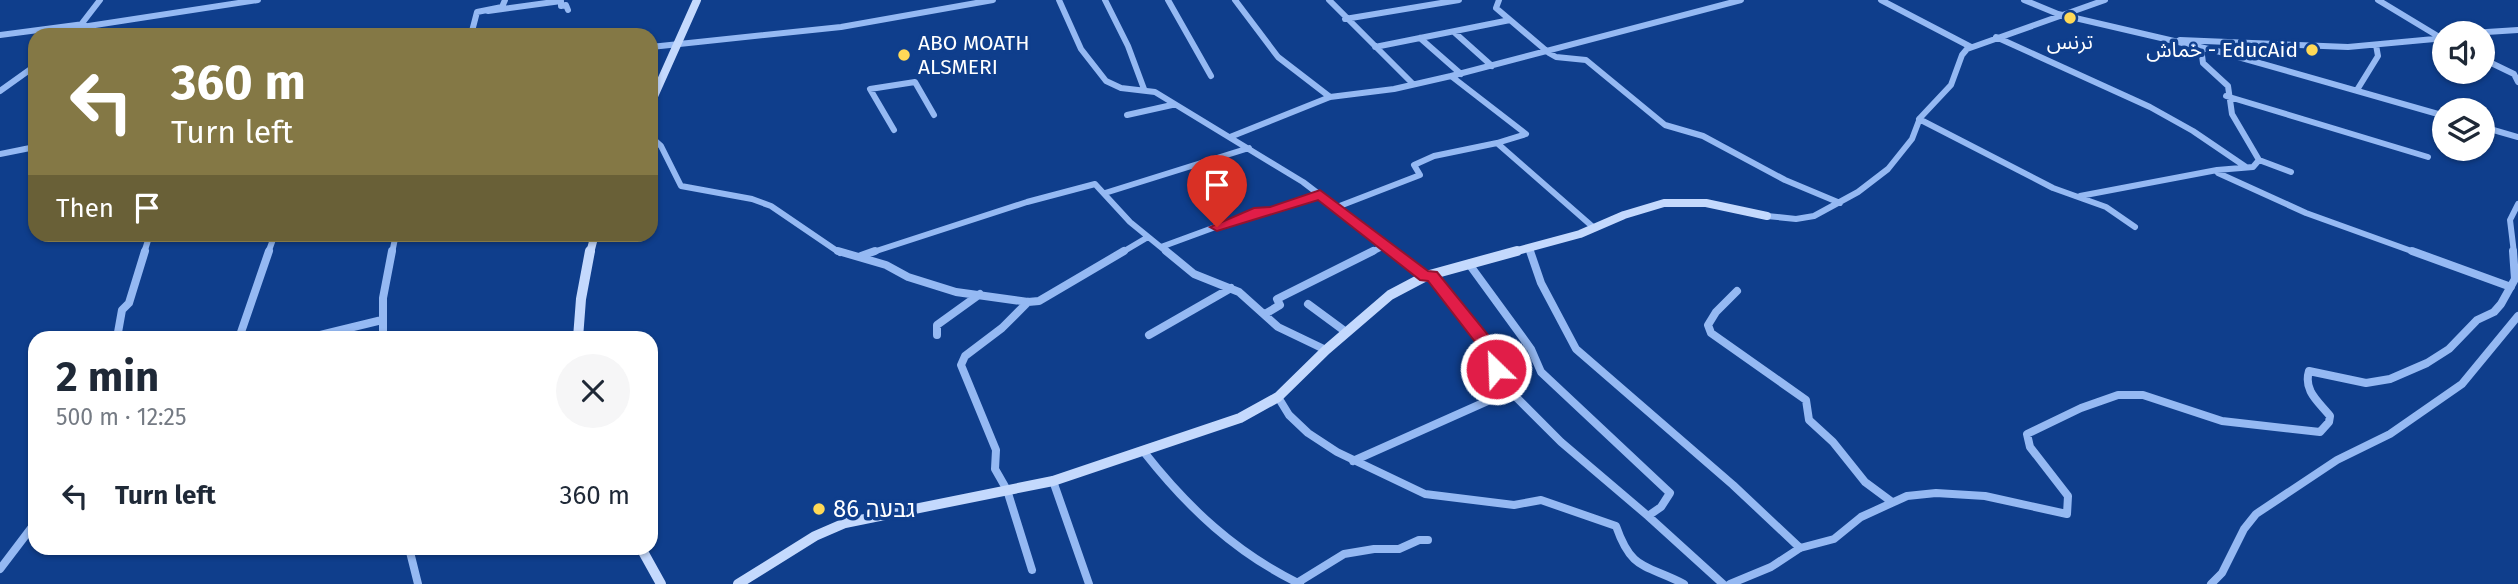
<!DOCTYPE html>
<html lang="en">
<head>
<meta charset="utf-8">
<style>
  body { margin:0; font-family:"Fira Sans","Noto Sans Arabic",Heebo,sans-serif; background:#f6f6f7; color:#1f2937; height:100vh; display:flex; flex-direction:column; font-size:26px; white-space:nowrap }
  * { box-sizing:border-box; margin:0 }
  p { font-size:23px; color:#747a83 }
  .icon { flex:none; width:38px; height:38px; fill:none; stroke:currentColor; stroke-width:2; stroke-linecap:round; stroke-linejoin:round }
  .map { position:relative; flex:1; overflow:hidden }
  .panel { position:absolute; left:28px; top:331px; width:630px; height:224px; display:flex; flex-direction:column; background:#fff; border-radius:21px; box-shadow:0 2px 5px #0004 }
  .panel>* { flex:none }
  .guide { position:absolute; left:28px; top:28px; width:630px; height:214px; border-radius:21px; box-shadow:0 2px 5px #0004; background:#847845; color:#fff; overflow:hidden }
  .buttons { position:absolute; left:2432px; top:21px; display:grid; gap:14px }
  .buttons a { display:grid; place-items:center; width:63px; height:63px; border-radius:50%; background:#fff; box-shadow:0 2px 5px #0004; font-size:35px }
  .pin { position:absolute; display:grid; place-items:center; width:60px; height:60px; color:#fff; margin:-72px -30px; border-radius:50% 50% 50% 0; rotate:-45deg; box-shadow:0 0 7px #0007 }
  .pin .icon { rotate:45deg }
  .me { position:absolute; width:77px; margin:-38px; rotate:336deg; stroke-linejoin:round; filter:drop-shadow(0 0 5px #0008) }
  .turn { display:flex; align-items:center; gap:24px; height:147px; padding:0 28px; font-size:32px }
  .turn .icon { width:91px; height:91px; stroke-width:2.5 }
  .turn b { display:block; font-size:49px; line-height:60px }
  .then { display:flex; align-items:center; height:66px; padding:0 28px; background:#0003; gap:14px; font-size:26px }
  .round { display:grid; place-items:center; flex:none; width:74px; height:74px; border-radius:37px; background:#f6f6f7 }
  .headline { display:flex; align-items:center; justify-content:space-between; height:119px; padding:0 28px }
  h1 { font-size:42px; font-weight:700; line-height:52px }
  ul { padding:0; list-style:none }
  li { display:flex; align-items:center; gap:21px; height:91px; padding:0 28px }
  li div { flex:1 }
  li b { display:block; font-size:26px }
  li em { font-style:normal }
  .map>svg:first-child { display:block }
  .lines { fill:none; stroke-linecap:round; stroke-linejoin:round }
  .street-far1 { stroke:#95b9f3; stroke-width:6 }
  .street { stroke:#95b9f3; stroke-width:8 }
  .secondary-far1 { stroke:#c4d9fd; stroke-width:8 }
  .secondary { stroke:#c4d9fd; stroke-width:10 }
  .route { fill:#e11d48; stroke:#92132f; stroke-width:2 }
  .poi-dot { fill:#ffd957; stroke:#0f3e8c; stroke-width:2.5 }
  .labels { text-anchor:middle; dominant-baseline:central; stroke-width:7; stroke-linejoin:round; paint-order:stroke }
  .far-poi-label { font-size:21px; fill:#fff; stroke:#0f3e8c }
  .poi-label { font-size:24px; fill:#fff; stroke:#0f3e8c; text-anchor:start }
</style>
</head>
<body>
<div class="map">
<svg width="2518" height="584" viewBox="0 0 2518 584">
  <rect width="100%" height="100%" fill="#0f3e8c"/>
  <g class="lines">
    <!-- street-far1 -->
    <path class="street-far1" d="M 1059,0 L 1081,49 L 1106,81 L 1121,88 L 1155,92 L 1303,182 L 1396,253
      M 1105,0 L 1128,46 L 1144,89
      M 1168,0 L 1211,76
      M 1235,0 L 1278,57 L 1330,97
      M 1329,0 L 1413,84
      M 1499,0 L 1496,8 L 1549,53 L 1556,57 L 1586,60 L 1665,125 L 1703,136 L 1785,180 L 1840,203
      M 1881,0 L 1971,47
      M 2024,0 L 2058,14 L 2217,51 L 2445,116
      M 2378,0 L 2441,38
      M 488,11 L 561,1 L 561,6 L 566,5 L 568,10
      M 1345,19 L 1459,0
      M 82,27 L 258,0
      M 1454,32 L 1492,66
      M 2471,33 L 2518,30
      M 0,35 L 84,24
      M 73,35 L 100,0
      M 471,35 L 477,12 L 502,7 L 505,0
      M 1996,37 L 2150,107 L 2193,131 L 2246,167
      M 1420,38 L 1461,74
      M 2180,40 L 2348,47 L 2445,38
      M 651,47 L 841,27 L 993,0
      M 1375,47 L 1510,20
      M 2201,48 L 2203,63 L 2228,86 L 2232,114 L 2259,160 L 2253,167 L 2217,170 L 2218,173 L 2306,213 L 2417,253
      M 2483,59 L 2514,74 L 2518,82
      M 1451,76 L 1741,0
      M 2357,90 L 2378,56 L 2376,45
      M 0,91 L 35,66
      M 2226,96 L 2428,157
      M 1127,115 L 1172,105
      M 1919,119 L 2053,188 L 2106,207 L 2135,227
      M 2483,127 L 2518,137
      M 894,130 L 870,89 L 915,82 L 934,115
      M 651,137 L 661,146 L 681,186 L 752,199 L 771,206 L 840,253
      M 1230,137 L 1330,97 L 1394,89 L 1451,76 L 1526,134 L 1497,143 L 1593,227
      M 0,154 L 35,147
      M 2259,160 L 2291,172
      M 1105,193 L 1249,148
      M 2080,196 L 2217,170
      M 1337,207 L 1420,175 L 1414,165 L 1434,156 L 1497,143
      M 1767,216 L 1796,219 L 1814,216 L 1858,192 L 1888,169 L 1912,139 L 1920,118 L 1951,85 L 1962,55 L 1967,49 L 2105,0
      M 1161,247 L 1259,211 L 1271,211 L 1320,194
      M 1529,248 L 1531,253
      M 144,253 L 150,234
      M 268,253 L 275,234
      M 392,253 L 396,234
      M 870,253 L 1027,202 L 1095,184 L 1130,222 L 1168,253
      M 1121,253 L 1148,237
      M 1370,253 L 1386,245
      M 2514,253 L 2510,220 L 2518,204"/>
    <!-- street -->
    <path class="street" d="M 838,251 L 886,265 L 908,277 L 956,292 L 1028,302 L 1039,301 L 1124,251
      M 1166,251 L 1194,274 L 1239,292 L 1278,327 L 1326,350
      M 1394,251 L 1426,276
      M 1530,251 L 1541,283 L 1576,349 L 1733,485 L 1800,548
      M 2412,251 L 2511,287
      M 861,256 L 875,251
      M 1469,264 L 1531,349 L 1541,372 L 1670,493 L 1661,507 L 1648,516 L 1723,584
      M 1737,291 L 1716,312 L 1708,325 L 1711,333 L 1806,400 L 1809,420 L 1833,442 L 1865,482 L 1892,502
      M 1028,302 L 1002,328 L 965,356 L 961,365 L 996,450 L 995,469 L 1007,490 L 1032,570
      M 1308,304 L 1346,332
      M 1265,314 L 1280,305 L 1277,299 L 1373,251
      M 937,335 L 937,325 L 980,294
      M 1149,335 L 1231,288
      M 117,338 L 122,310 L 129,303 L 145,251
      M 239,338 L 269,251
      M 308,338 L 382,320
      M 383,338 L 383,298 L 392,251
      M 1510,391 L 1561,442 L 1648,516
      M 1278,397 L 1289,415 L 1308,433 L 1337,452 L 1425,494 L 1514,505 L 1541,500 L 1616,526 C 1632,572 1646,564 1684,584
      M 1144,452 C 1188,508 1236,553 1300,584
      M 1353,461 L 1510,391 L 1481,337 L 1432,275
      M 1053,481 L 1089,584
      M 409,548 L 418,584
      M 0,569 L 35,523
      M 1297,583 L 1344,554 L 1374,549 L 1399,549 L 1419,540 L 1428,540
      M 1730,584 L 1771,567 L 1800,548 L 1834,539 L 1861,517 L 1907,496 L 1936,493 L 1985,496 L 2067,514 L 2068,496 L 2030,447 L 2027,434 L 2081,408 L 2118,395 L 2143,395 L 2222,421 L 2320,432 L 2329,422 L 2330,416 C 2319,402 2303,391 2309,371 L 2366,383 L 2390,379 L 2427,363 L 2449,349 L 2477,320 L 2494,312 L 2501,304 L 2515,279 L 2513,251
      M 2211,584 L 2222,573 L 2244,529 L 2256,514 L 2337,460 L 2390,434 L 2462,384 L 2518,316"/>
    <!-- secondary-far1 -->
    <path class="secondary-far1" d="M 651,103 L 697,0
      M 590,253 L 595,234
      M 1510,253 L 1580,234 L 1624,215 L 1664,203 L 1706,203 L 1767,216"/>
    <!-- secondary -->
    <path class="secondary" d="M 578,338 L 581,299 L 590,251
      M 641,548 L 661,584
      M 738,584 L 815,536 L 845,523 L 1053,481 L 1240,418 L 1278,397 L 1326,350 L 1390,295 L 1426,276 L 1517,251"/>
  </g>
  <!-- route -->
  <path class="route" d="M 1320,190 L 1428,271 L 1437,272 L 1493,341 L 1504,362 L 1502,373 L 1490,373 L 1479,347 L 1428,281 L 1420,280 L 1318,200 L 1217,231 L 1210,227 L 1254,208 L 1270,207 Z"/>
  <!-- markers -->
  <g class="poi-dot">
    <circle cx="2070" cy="18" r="7"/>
    <circle cx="2312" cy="50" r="7"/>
    <circle cx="904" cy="55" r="7"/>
    <circle cx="819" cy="509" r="7"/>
  </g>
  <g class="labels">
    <!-- far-poi labels -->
    <g class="far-poi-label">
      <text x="2070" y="42">ترنس</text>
      <text x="918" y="43" text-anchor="start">ABO MOATH<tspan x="918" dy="24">ALSMERI</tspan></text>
      <text x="2298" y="50" text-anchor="end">خماش - EducAid</text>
    </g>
    <!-- poi labels -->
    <g class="poi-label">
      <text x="833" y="509">גבעה 86</text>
    </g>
  </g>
</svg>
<div class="buttons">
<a><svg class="icon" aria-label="sound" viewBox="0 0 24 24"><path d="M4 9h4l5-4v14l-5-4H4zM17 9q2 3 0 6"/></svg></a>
<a><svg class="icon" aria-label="layers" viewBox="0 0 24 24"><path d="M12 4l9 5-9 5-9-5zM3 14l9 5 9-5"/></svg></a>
</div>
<div class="pin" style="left:1217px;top:227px;background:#d93025"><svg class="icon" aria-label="arrive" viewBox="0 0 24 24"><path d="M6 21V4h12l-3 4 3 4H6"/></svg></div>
<svg class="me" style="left:1496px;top:369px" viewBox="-20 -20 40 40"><circle r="17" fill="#e11d48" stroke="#fff" stroke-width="3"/><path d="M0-11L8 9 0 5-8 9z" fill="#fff"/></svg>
<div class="guide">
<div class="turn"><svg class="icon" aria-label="left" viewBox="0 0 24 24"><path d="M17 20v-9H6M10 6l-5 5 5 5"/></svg><div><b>360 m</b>Turn left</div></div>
<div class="then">Then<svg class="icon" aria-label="arrive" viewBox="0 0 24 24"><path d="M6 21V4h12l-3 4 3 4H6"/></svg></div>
</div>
<section class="panel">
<div class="headline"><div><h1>2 min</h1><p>500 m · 12:25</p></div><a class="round"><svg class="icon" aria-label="close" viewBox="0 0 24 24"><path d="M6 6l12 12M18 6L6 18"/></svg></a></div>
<ul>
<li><svg class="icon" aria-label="left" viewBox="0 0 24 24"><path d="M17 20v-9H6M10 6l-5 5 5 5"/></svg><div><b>Turn left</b></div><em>360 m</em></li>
</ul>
</section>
</div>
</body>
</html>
